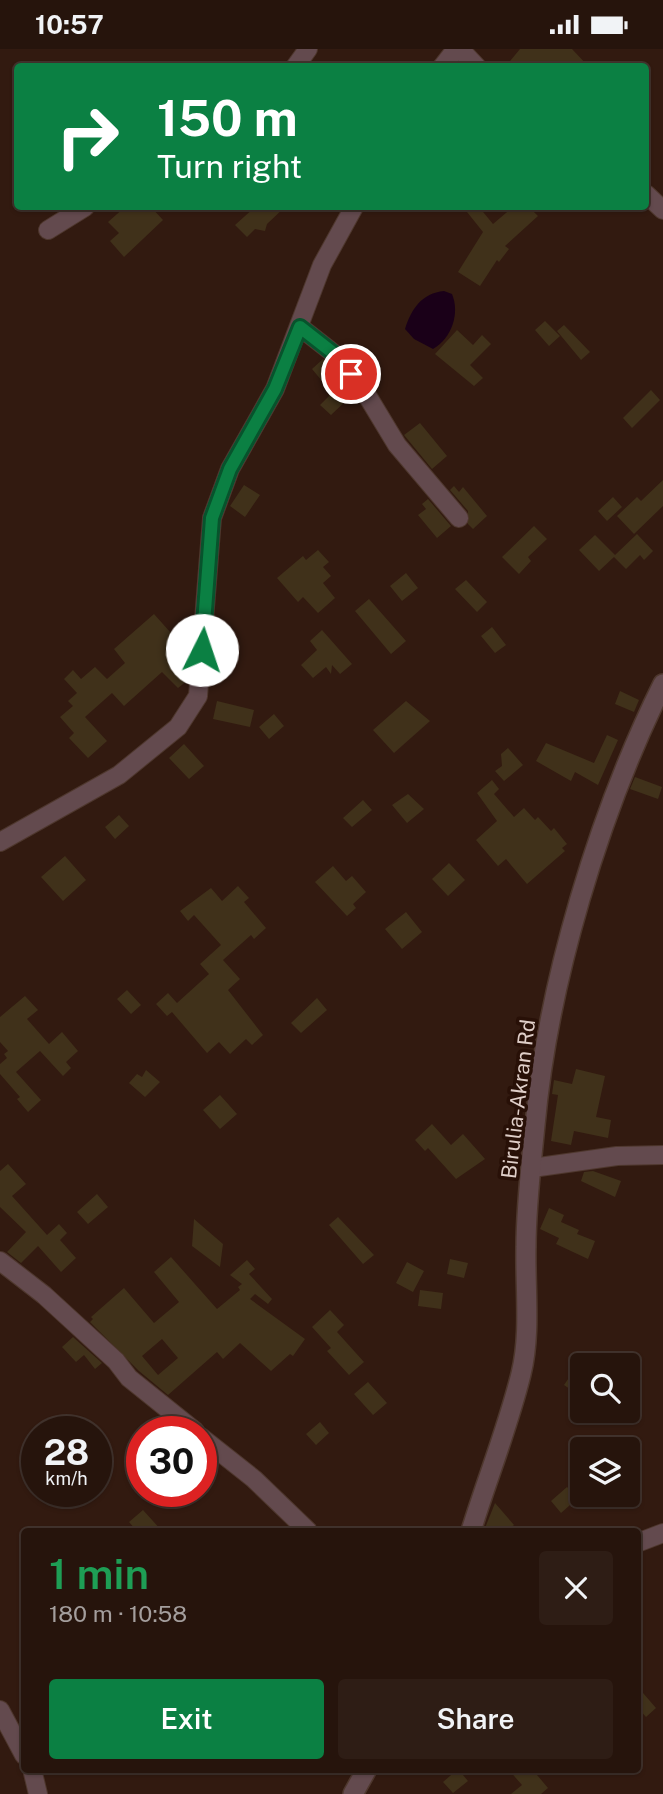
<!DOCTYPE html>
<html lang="en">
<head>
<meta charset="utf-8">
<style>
  body { margin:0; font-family:"Public Sans",sans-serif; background:#2e1d15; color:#f1f3f6; height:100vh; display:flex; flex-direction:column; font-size:26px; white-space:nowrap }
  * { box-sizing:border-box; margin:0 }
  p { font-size:23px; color:#a49e9d }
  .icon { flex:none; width:38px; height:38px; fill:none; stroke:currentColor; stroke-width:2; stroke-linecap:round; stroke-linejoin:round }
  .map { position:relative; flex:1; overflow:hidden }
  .sheet { position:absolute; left:21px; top:1479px; width:620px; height:245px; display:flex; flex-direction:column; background:#26140c; border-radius:7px; box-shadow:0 2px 5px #0004,0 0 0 2px #42332d }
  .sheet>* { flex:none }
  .banner { position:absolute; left:14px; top:14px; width:635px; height:147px; border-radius:7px; box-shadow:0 2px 5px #0004,0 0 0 2px #42332d; background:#0b8043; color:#fff; overflow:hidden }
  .fabs { position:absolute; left:570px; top:1304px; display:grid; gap:14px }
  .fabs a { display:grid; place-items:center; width:70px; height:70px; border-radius:7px; background:#26140c; box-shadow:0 2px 5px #0004,0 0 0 2px #42332d; font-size:35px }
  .speed { position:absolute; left:21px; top:1367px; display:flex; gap:14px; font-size:35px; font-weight:700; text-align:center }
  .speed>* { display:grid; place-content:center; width:91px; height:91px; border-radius:50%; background:#26140c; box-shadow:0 2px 5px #0004,0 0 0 2px #42332d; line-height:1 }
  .speed small { font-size:18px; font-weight:400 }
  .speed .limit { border:10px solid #d22; background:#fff; color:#111 }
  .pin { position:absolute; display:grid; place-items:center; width:60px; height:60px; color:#fff; margin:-30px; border:4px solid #fff; border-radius:50%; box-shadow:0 2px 7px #0007 }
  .me { position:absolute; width:77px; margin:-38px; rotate:4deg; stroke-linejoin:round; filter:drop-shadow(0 0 5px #0008) }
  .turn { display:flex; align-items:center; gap:24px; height:147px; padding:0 28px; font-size:32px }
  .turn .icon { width:91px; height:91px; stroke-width:2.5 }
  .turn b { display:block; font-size:49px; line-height:60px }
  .round { display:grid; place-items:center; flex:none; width:74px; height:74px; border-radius:7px; background:#2e1d15 }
  .headline { display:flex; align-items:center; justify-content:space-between; height:119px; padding:0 28px }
  h1 { font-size:42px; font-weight:600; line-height:52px; color:#1e9e55 }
  .primary-button { display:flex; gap:14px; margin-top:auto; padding:14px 28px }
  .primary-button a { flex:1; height:80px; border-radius:7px; background:#0b8043; color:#fff; font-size:28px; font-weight:600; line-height:80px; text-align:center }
  .primary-button a+a { background:#2e1d15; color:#f1f3f6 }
  .status { display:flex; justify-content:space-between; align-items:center; height:49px; padding:0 35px; background:#26140c; direction:ltr }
  .status svg { height:19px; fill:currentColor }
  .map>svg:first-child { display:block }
  .water { fill:#1a0018 }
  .building { fill:#40311a; fill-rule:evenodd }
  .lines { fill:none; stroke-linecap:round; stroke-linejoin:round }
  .minor-casing { stroke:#4e372d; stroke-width:20 }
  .tertiary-casing { stroke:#4e372d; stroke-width:22 }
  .minor { stroke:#634a4e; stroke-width:18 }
  .tertiary { stroke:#634a4e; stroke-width:19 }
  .route-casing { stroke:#07532c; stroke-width:18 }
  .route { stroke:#0b8043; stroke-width:12 }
  .labels { text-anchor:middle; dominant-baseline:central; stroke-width:7; stroke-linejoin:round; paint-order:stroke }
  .street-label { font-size:21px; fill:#dfcec8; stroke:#281007 }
</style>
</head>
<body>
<div class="status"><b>10:57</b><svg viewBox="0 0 49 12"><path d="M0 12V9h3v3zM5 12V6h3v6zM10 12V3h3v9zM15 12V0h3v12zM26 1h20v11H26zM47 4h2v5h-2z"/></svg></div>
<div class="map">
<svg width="663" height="1745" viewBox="0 0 663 1745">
  <rect width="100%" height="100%" fill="#321a10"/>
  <!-- water -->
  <path class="water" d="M 444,242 L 452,245 C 460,264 452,289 433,300 L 414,290 L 405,280 C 411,260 422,244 444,242 Z"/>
  <!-- building -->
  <path class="building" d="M 520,0 L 572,0 L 589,18 L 505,18 Z
    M 125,158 L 151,158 L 163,171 L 124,208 L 110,192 L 119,184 L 108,173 Z
    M 255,158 L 285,158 L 267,175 L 265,182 L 255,180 L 247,188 L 235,176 Z
    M 463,158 L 479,158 L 493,175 L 513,158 L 529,158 L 538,167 L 505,197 L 509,200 L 499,213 L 497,211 L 480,237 L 458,223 L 483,183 Z
    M 545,272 L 560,287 L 549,297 L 535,281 Z
    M 564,276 L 590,303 L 581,311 L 557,282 Z
    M 457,281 L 473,296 L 482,286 L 491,295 L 470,316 L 483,329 L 474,337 L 435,305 Z
    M 323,310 L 351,347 L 331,366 L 320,356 L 332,344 L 312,320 Z
    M 651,341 L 660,351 L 632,379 L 623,369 Z
    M 420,374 L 447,407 L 432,420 L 404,386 Z
    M 663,431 L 663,457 L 634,485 L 617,467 L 637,448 L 641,452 Z
    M 244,436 L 260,446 L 245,468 L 230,457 Z
    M 454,437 L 459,443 L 463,438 L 487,467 L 473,480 L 468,475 L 468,462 L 450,441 Z
    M 613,448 L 622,458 L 607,472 L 598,462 Z
    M 428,450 L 451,477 L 437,489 L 418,466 L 426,460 L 422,455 Z
    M 534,477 L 547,490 L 528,508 L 531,512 L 519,525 L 502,508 Z
    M 637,485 L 653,502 L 644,511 L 640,506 L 626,520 L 614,508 L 599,522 L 579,501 L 595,486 L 615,506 Z
    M 318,501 L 329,513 L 323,518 L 331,527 L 323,534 L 335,549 L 318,564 L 303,548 L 298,553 L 277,529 L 303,507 L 306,511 Z
    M 406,524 L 418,539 L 402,552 L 390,537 Z
    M 466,531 L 487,553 L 477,563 L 455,540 Z
    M 369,550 L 406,592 L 391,605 L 355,562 Z
    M 154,565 L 179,593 L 169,602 L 188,625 L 188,631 L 178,639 L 162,623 L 124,657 L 112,644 L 85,668 L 107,692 L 88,709 L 69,689 L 74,684 L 60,668 L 73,657 L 68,652 L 77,644 L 64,630 L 73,621 L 81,630 L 95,618 L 107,630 L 125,614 L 114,600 Z
    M 492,578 L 506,596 L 495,604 L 481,587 Z
    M 322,581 L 352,615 L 340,625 L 332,616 L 331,625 L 326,618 L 313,629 L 301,616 L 317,601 L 310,592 Z
    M 620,642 L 639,651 L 634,663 L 615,655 Z
    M 217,652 L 254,661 L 250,678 L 213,670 Z
    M 406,652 L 430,672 L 394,704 L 373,681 Z
    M 274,665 L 284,677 L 269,690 L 259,678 Z
    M 607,686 L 618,691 L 598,736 L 575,723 L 571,732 L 536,712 L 546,694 L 594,714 Z
    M 184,695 L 204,717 L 189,730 L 169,709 Z
    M 508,699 L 523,716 L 504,732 L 495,722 L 502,717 L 501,705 Z
    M 635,728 L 662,738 L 658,750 L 630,740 Z
    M 492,731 L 499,740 L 494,745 L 514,768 L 524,759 L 535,771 L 538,768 L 551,782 L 554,779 L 567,795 L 562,799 L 565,802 L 527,835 L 506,810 L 498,817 L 476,791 L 497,772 L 477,744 Z
    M 408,745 L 424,760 L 407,774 L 392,756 Z
    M 363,751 L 372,761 L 352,778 L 343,769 Z
    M 119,766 L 129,777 L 115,790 L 105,778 Z
    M 65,807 L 86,831 L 63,852 L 41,828 Z
    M 449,814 L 465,831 L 448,847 L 432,830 Z
    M 333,817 L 346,832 L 352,827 L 366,843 L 353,855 L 356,859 L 347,867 L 315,833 Z
    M 238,837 L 249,849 L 244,853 L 266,879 L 254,890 L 251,886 L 223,911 L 240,930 L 228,941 L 263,986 L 252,996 L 246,990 L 230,1005 L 219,993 L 207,1004 L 172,963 L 167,967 L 156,955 L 168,944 L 177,954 L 209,925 L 200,915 L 221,896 L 194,866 L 188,872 L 180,862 L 211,839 L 222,852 Z
    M 406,863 L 422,883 L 402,900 L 385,880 Z
    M 127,941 L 141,956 L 131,965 L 117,950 Z
    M 25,947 L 38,961 L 27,970 L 49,995 L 62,983 L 78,1002 L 66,1013 L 71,1019 L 63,1027 L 40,1002 L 16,1023 L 41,1051 L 28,1063 L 17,1050 L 20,1048 L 0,1025 L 0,1015 L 7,1009 L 4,1005 L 8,1002 L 0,993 L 0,968 Z
    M 317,949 L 327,961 L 301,984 L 291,974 Z
    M 576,1020 L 605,1027 L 596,1068 L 611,1071 L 608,1089 L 574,1082 L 571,1096 L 551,1092 L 558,1046 L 552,1045 L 554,1031 L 572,1035 Z
    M 146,1021 L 160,1033 L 145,1048 L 129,1034 L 137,1025 L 142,1028 Z
    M 220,1046 L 237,1065 L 220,1080 L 203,1061 Z
    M 432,1075 L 451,1096 L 463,1085 L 485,1110 L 456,1130 L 428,1099 L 425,1102 L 415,1091 Z
    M 8,1115 L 26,1135 L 12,1147 L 47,1186 L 59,1175 L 67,1184 L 60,1191 L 76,1209 L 61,1223 L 38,1197 L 21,1214 L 7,1203 L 26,1183 L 0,1158 L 0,1122 Z
    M 593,1122 L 621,1132 L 615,1148 L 581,1132 L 584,1123 Z
    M 97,1145 L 108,1158 L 88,1175 L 77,1163 Z
    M 549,1159 L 564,1166 L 561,1173 L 579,1181 L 577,1185 L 595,1192 L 588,1210 L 556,1195 L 559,1189 L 540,1180 Z
    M 338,1168 L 374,1206 L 363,1215 L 329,1176 Z
    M 194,1170 L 223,1195 L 220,1218 L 192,1197 Z
    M 171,1208 L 217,1260 L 240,1241 L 238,1238 L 242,1235 L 230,1226 L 247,1211 L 255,1220 L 249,1225 L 272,1250 L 268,1255 L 255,1245 L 250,1250 L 305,1290 L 293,1307 L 290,1305 L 271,1322 L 240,1294 L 223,1310 L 217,1303 L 168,1346 L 139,1322 L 90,1273 L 93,1270 L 91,1268 L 124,1239 L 154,1274 L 179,1253 L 154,1223 ZM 162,1290 L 178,1309 L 158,1326 L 142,1307 Z
    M 450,1210 L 468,1214 L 464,1229 L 447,1225 Z
    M 407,1213 L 424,1222 L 413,1243 L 396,1234 Z
    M 420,1241 L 443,1244 L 441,1260 L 418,1257 Z
    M 330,1261 L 344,1276 L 337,1283 L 364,1313 L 349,1326 L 327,1302 L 331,1299 L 312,1278 Z
    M 73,1288 L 102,1314 L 95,1320 L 84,1306 L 76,1313 L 62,1298 Z
    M 583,1308 L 583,1349 L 564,1336 Z
    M 368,1333 L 387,1354 L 373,1366 L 354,1345 Z
    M 320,1373 L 329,1384 L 316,1396 L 306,1385 Z
    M 567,1438 L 578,1449 L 561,1464 L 551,1452 Z
    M 495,1454 L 514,1476 L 507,1482 L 487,1482 L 485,1479 Z
    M 143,1461 L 162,1482 L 137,1482 L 129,1473 Z
    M 637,1637 L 656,1659 L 646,1668 L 637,1658 Z
    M 458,1720 L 468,1732 L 453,1744 L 443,1733 Z
    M 508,1720 L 532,1720 L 548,1739 L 541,1745 L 511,1745 L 522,1736 Z"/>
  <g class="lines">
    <!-- minor casing -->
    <g class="minor-casing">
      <path id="minor" d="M 460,0 L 477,18
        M 295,18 L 308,0
        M 442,18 L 456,0
        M 646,145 L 663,161
        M 48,181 L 85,158
        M 300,278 L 337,307 L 365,343 L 397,396 L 459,469
        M 0,793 L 119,726 L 178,678 L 198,647 L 212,469 L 230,420 L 275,340 L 322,216 L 354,158
        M 532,1119 L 617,1107 L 663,1106
        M 0,1212 L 44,1246 L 116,1312 L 129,1329 L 195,1382
        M 201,1388 L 254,1430 L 308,1482
        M 637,1494 L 663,1484
        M 0,1661 L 24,1706
        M 32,1720 L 38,1745"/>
    </g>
    <!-- tertiary casing -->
    <g class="tertiary-casing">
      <path id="tertiary" d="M 471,1482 C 487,1430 508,1378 521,1325 C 531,1285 525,1239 526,1198 C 526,1158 531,1117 535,1076 C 548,933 599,764 663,635
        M 353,1745 L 367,1720"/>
    </g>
    <!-- minor -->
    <use href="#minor" class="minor"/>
    <!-- tertiary -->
    <use href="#tertiary" class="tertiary"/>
  </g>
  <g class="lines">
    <!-- route casing -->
    <g class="route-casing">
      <path id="route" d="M 202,601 L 212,469 L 230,420 L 275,340 L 300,278 L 337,307 L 351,325"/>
    </g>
    <!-- route -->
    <use href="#route" class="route"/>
  </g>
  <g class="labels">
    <!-- street labels -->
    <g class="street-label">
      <text transform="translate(518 1050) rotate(-83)">Birulia-Akran Rd</text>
    </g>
  </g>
</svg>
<div class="fabs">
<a><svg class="icon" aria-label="search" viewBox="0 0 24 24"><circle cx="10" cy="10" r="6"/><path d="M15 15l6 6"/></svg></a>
<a><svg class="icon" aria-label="layers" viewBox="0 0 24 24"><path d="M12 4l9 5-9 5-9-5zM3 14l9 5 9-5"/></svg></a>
</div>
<div class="speed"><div>28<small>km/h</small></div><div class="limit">30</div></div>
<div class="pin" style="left:351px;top:325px;background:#d93025"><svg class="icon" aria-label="arrive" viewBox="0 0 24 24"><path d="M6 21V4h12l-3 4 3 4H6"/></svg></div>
<svg class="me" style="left:202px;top:601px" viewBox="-20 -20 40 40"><circle r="19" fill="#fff"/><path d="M0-13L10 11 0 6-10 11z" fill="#0b8043"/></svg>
<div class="banner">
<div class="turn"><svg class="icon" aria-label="right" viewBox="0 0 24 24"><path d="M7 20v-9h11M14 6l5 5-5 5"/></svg><div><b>150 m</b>Turn right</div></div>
</div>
<section class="sheet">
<div class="headline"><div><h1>1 min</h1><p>180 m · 10:58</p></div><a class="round"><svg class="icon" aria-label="close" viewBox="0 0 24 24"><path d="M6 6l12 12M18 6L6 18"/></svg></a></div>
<div class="primary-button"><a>Exit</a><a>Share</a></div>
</section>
</div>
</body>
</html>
